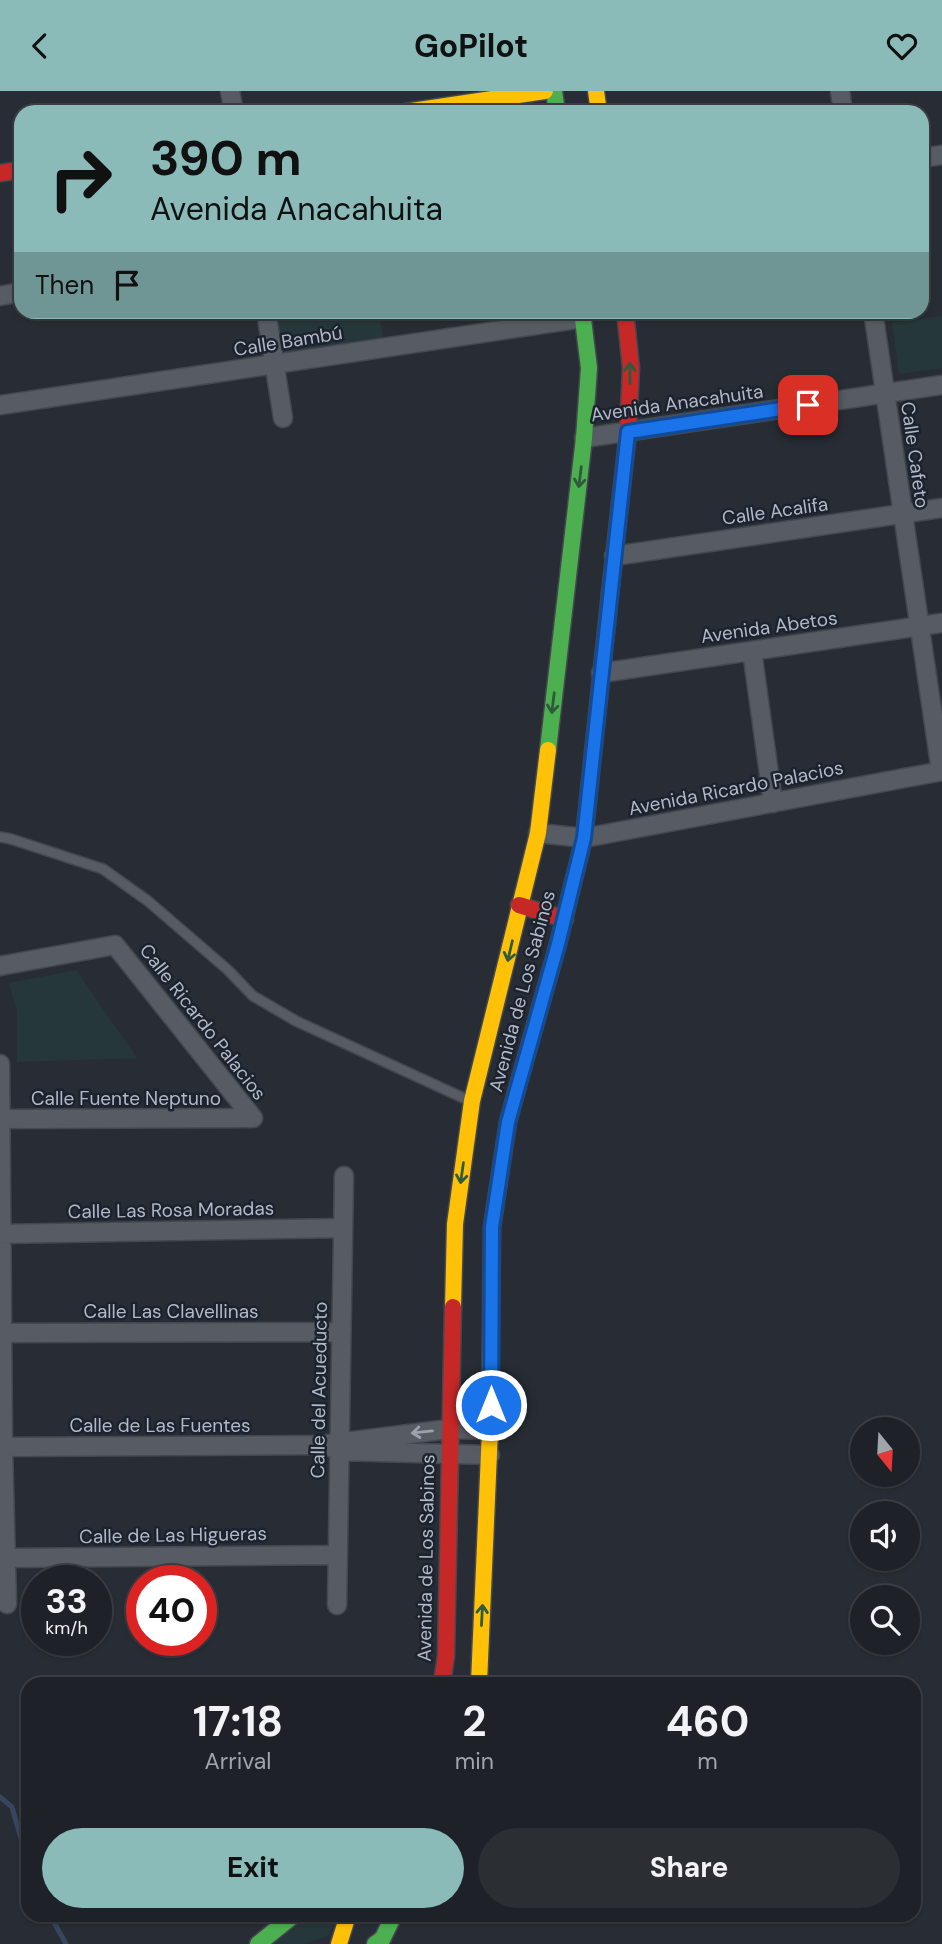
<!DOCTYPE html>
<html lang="en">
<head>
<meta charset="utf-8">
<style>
  body { margin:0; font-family:"DM Sans",sans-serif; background:#2b2f34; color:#f1f3f6; height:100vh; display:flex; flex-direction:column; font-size:26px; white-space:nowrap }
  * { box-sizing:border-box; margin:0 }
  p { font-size:23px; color:#a1a4a8 }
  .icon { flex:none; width:38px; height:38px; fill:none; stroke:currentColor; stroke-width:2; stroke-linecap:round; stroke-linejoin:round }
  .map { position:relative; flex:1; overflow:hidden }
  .sheet { position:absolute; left:21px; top:1586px; width:900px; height:245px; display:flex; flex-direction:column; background:#1e2228; border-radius:21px; box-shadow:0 2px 5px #0004,0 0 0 2px #3c3f45 }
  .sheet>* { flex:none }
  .banner { position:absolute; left:14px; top:14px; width:915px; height:214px; border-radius:21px; box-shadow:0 2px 5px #0004,0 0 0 2px #3c3f45; background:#8bbbb9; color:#111; overflow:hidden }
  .needle { width:46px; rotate:162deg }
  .fabs { position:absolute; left:850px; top:1326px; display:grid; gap:14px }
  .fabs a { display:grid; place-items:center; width:70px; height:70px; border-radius:50%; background:#1e2228; box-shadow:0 2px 5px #0004,0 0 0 2px #3c3f45; font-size:35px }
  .speed { position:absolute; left:21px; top:1474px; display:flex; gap:14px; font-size:35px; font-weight:700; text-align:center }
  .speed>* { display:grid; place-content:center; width:91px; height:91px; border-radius:50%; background:#1e2228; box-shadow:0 2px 5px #0004,0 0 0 2px #3c3f45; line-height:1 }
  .speed small { font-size:18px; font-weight:400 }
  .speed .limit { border:10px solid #d22; background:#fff; color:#111 }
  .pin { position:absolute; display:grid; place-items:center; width:60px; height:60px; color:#fff; margin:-30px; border-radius:14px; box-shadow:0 4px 10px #0006 }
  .me { position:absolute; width:77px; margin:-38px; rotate:0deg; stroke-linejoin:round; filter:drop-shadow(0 0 5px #0008) }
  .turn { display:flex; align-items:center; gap:24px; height:147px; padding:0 21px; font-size:32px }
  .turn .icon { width:91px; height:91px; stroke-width:2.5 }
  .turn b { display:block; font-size:49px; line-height:60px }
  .then { display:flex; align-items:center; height:66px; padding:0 21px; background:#0003; gap:14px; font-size:26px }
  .eta { display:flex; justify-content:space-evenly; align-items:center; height:119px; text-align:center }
  .eta b { font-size:42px; font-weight:700; line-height:49px }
  .cta { display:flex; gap:14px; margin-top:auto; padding:14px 21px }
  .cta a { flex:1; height:80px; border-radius:42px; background:#8bbbb9; color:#111; font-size:28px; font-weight:700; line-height:80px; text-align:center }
  .cta a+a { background:#2b2f34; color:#f1f3f6 }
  header { display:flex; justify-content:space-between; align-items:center; height:91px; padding:0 21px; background:#8bbbb9; color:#111; font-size:32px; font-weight:700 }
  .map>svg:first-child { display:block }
  .green { fill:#25373a }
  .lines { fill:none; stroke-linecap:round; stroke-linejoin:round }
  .stream { stroke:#37465f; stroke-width:5 }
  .lane-casing { stroke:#44484e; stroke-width:12 }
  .street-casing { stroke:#44484e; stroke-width:21 }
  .fast-casing { stroke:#44484e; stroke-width:19 }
  .slow-casing { stroke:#44484e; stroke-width:19 }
  .jam-casing { stroke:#44484e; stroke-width:19 }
  .lane { stroke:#575b63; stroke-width:9 }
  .street { stroke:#575b63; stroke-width:18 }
  .fast { stroke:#4caf50; stroke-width:16 }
  .slow { stroke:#ffc107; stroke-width:16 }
  .jam { stroke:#c62828; stroke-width:16 }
  .oneway { stroke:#2f5b3c }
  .oneway2 { stroke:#9ba2ad }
  .route-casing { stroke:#114b97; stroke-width:18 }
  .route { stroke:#1a73e8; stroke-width:12 }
  .labels { text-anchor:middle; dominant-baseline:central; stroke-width:5; stroke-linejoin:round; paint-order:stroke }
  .street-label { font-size:19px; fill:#b2b9c6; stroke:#1c232f }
</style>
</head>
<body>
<header><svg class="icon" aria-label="back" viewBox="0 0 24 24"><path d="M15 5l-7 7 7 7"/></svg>GoPilot<svg class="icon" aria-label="heart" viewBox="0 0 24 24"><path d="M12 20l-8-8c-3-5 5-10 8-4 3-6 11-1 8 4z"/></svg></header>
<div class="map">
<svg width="942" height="1853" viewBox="0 0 942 1853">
  <rect width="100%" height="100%" fill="#282d35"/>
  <!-- green -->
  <path class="green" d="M 273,221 L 379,221 L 383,248 L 280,264 Z
    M 942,225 L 942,277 L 899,283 L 892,232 Z
    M 76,879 L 137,967 L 17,971 L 17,920 L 9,892 Z
    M 311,1824 L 337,1824 L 328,1845 L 303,1853 L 272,1853 Z"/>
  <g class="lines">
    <!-- stream -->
    <path class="stream" d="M 0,1706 L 12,1716 L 28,1772
      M 50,1824 L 66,1853"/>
    <!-- lane casing -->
    <g class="lane-casing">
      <path id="lane" d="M 0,746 L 11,748 L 103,778 L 148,810 L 228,879 L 253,905 L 296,930 L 470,1010"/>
    </g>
    <!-- street casing -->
    <g class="street-casing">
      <path id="street" d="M 230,0 L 234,21
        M 840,0 L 843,21
        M 922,67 L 942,64
        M 0,205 L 21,201
        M 266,220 L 283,327
        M 873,220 L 941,680
        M 0,314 L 583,227
        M 584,347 L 942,294
        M 614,465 L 942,417
        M 752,560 L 773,712
        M 601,582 L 942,532
        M 538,742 L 584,747 L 942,680
        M 0,875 L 115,854 L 253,1027
        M 0,973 L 3,1356 L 7,1513
        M 0,1028 L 253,1027
        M 0,1143 L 343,1137
        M 0,1242 L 341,1241
        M 0,1356 L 321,1354 L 449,1338 L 490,1339
        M 333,1357 L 339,1360 L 490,1364
        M 7,1467 L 338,1464
        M 337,1514 L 344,1085"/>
    </g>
    <!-- fast casing -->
    <g class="fast-casing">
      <path id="fast" d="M 554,0 L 557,21
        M 548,659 L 584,347 L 589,277 L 582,220
        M 517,998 L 558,853 L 584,747 L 610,503
        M 258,1853 L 294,1824
        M 375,1853 L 382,1848
        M 380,1853 L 394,1824"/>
    </g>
    <!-- slow casing -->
    <g class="slow-casing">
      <path id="slow" d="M 596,0 L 599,21
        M 405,21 L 545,0
        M 453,1216 L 455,1133 L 472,1010 L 538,742 L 548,659
        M 479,1592 L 490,1339 L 492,1136 L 508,1031 L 517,998
        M 339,1853 L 348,1824"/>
    </g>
    <!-- jam casing -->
    <g class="jam-casing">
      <path id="jam" d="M 0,82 L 21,79
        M 610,503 L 628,341 L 631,277 L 625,220
        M 519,814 L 565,828
        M 442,1592 L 446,1565 L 453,1216"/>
    </g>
    <!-- lane -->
    <use href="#lane" class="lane"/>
    <!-- street -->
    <use href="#street" class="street"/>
    <!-- fast -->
    <use href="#fast" class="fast"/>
    <!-- slow -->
    <use href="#slow" class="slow"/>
    <!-- jam -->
    <use href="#jam" class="jam"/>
  </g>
  <!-- one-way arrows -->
  <defs><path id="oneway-shaft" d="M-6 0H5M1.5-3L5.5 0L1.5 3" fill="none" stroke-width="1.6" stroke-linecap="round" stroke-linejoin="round" transform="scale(1.75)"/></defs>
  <g class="oneway">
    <use href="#oneway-shaft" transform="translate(630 282) rotate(-90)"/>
    <use href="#oneway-shaft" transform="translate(580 386) rotate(97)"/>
    <use href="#oneway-shaft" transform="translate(553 612) rotate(97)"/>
    <use href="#oneway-shaft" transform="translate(510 860) rotate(103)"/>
    <use href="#oneway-shaft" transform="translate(462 1082) rotate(98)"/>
    <use href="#oneway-shaft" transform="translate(482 1524) rotate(-87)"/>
  </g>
  <use class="oneway2" href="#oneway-shaft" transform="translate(422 1341) rotate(174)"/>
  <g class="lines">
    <!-- route casing -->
    <g class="route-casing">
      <path id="route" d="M 491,1314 L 492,1136 L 508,1031 L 558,853 L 584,747 L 628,341 L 808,314"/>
    </g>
    <!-- route -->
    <use href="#route" class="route"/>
  </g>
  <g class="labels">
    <!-- street labels -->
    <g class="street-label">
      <text transform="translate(288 250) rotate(-9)">Calle Bambú</text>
      <text transform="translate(677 312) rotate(-8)">Avenida Anacahuita</text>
      <text transform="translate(915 364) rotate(82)">Calle Cafeto</text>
      <text transform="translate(775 420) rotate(-8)">Calle Acalifa</text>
      <text transform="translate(769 536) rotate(-8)">Avenida Abetos</text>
      <text transform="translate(736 697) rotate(-11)">Avenida Ricardo Palacios</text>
      <text transform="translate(522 900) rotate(-75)">Avenida de Los Sabinos</text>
      <text transform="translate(203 931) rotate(52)">Calle Ricardo Palacios</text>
      <text x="126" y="1007">Calle Fuente Neptuno</text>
      <text transform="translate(171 1119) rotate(-1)">Calle Las Rosa Moradas</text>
      <text x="171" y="1220">Calle Las Clavellinas</text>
      <text transform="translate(319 1299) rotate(-89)">Calle del Acueducto</text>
      <text x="160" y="1334">Calle de Las Fuentes</text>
      <text transform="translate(173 1444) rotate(-1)">Calle de Las Higueras</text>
      <text transform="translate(426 1467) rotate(-89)">Avenida de Los Sabinos</text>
    </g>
  </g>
</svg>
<div class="fabs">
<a><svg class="needle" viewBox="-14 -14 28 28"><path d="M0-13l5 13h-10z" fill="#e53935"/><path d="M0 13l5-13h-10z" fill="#a1a4a8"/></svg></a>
<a><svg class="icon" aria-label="sound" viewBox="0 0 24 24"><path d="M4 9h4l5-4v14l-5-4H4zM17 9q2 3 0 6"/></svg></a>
<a><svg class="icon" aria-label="search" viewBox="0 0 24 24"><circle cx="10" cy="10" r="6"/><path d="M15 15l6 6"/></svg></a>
</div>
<div class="speed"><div>33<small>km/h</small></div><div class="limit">40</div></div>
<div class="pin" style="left:808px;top:314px;background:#d93025"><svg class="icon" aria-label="arrive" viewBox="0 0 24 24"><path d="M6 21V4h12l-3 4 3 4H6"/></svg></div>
<svg class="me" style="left:491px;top:1314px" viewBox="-20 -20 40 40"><circle r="17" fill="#1a73e8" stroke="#fff" stroke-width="3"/><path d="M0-11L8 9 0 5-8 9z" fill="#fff"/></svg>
<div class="banner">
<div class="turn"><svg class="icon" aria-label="right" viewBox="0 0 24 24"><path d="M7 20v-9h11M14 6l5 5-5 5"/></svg><div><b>390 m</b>Avenida Anacahuita</div></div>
<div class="then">Then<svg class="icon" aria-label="arrive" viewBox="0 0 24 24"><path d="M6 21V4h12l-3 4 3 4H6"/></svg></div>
</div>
<section class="sheet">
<div class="eta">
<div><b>17:18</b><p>Arrival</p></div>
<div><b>2</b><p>min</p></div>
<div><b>460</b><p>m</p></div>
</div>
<div class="cta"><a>Exit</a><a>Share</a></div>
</section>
</div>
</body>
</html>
